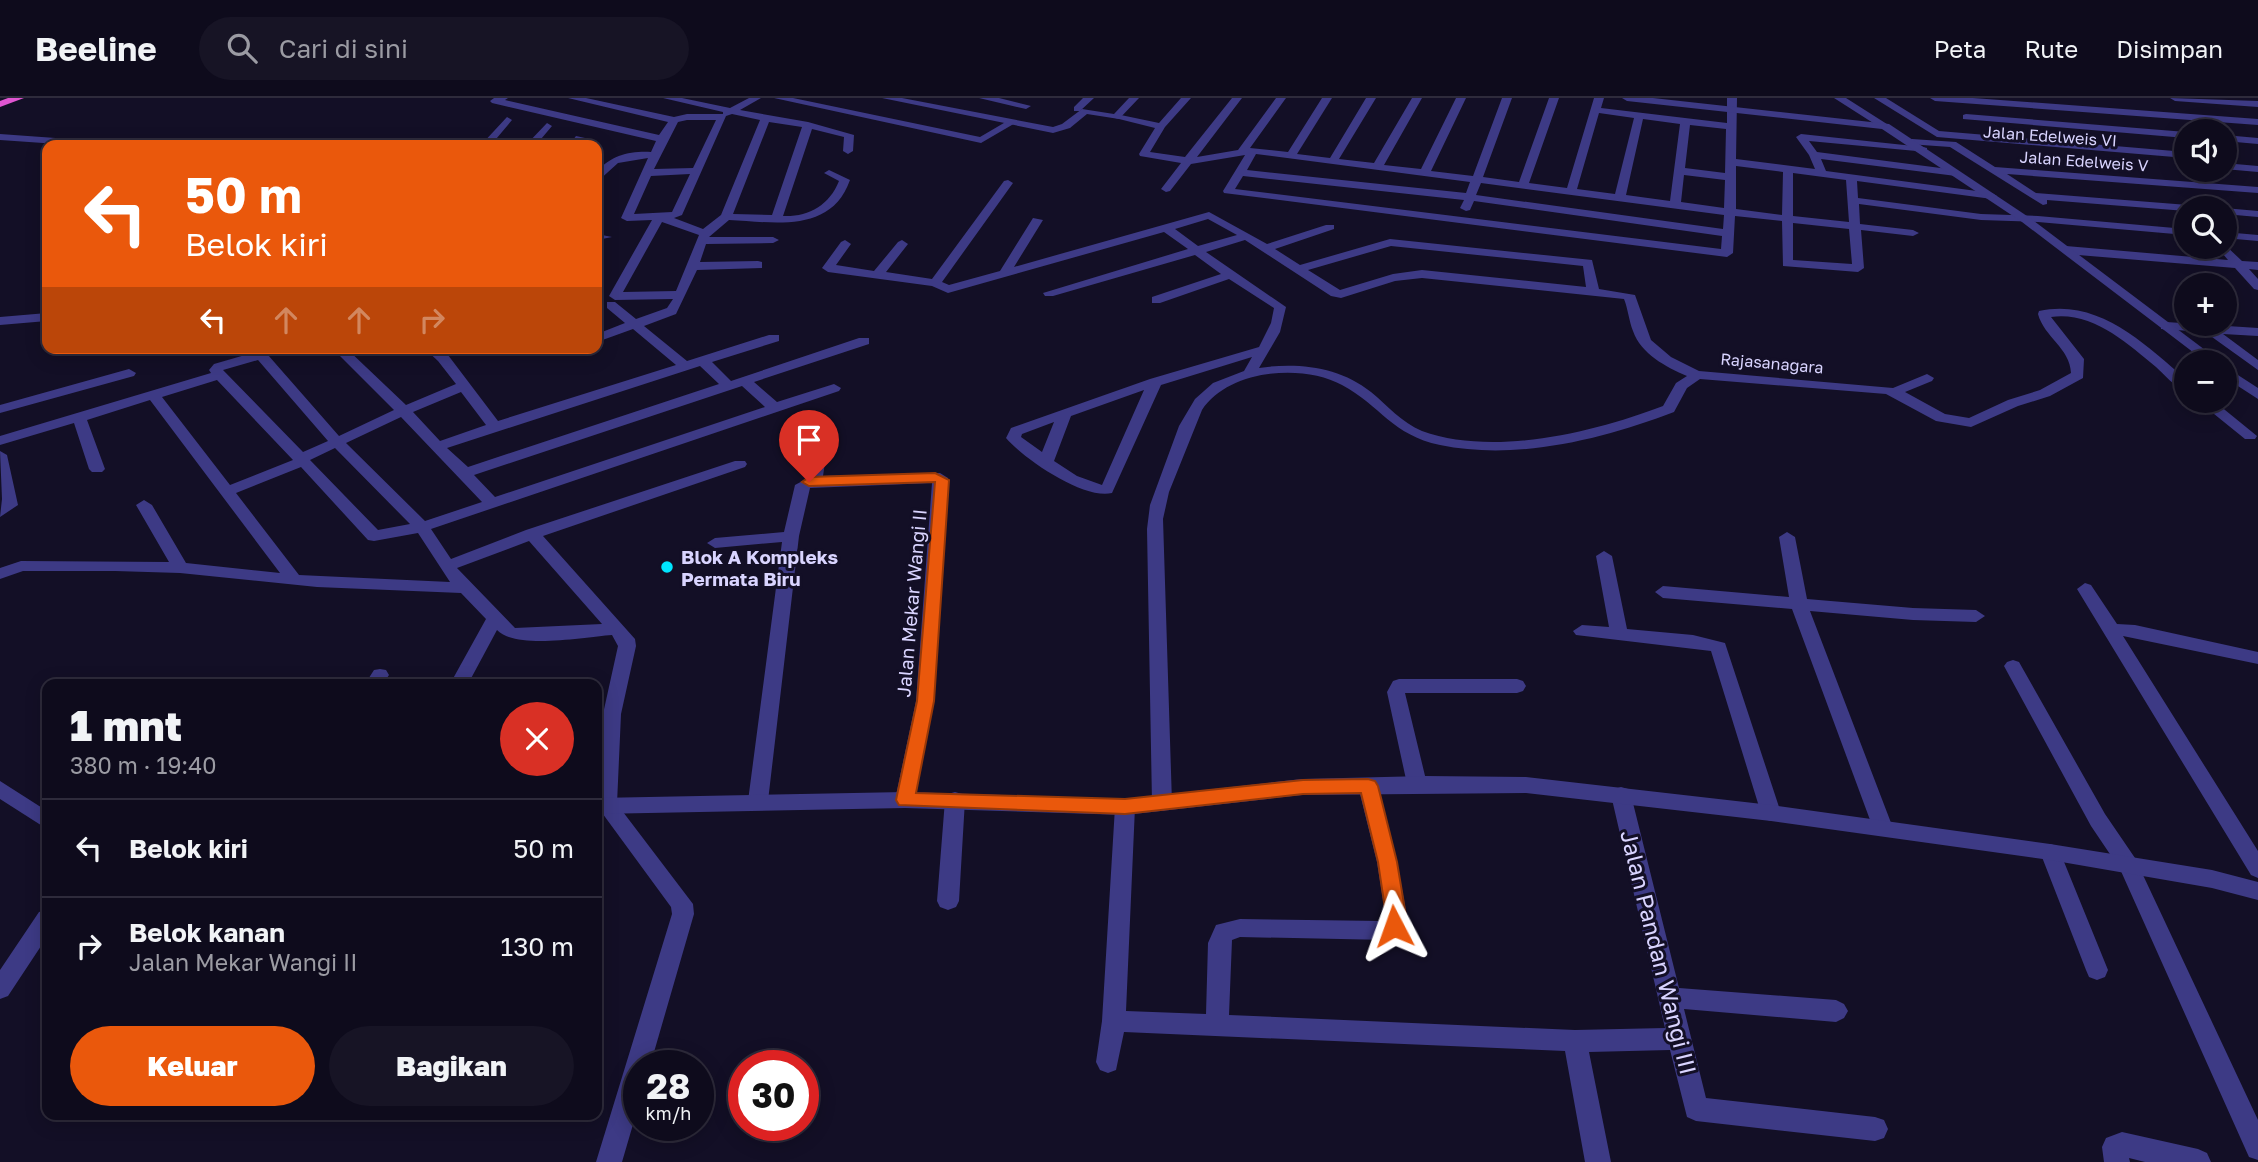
<!DOCTYPE html>
<html lang="id">
<head>
<meta charset="utf-8">
<style>
  body { margin:0; font-family:"Golos Text",sans-serif; background:#171425; color:#f1f3f6; height:100vh; display:flex; flex-direction:column; font-size:26px; white-space:nowrap }
  * { box-sizing:border-box; margin:0 }
  p { font-size:23px; color:#9b9ba3 }
  .icon { flex:none; width:38px; height:38px; fill:none; stroke:currentColor; stroke-width:2; stroke-linecap:round; stroke-linejoin:round }
  .map { position:relative; flex:1; overflow:hidden }
  .details { position:absolute; left:42px; top:581px; width:560px; height:441px; display:flex; flex-direction:column; background:#0e0b1c; border-radius:14px; box-shadow:0 4px 18px #0003,0 0 0 2px #2e2b3b }
  .details>* { flex:none }
  .guide { position:absolute; left:42px; top:42px; width:560px; height:214px; border-radius:14px; box-shadow:0 4px 18px #0003,0 0 0 2px #2e2b3b; background:#ea580c; color:#fff; overflow:hidden }
  .tools { position:absolute; left:2174px; top:21px; display:grid; gap:14px }
  .tools a { display:grid; place-items:center; width:63px; height:63px; border-radius:50%; background:#0e0b1c; box-shadow:0 4px 18px #0003,0 0 0 2px #2e2b3b; font-size:35px }
  .speed { position:absolute; left:623px; top:952px; display:flex; gap:14px; font-size:35px; font-weight:700; text-align:center }
  .speed>* { display:grid; place-content:center; width:91px; height:91px; border-radius:50%; background:#0e0b1c; box-shadow:0 4px 18px #0003,0 0 0 2px #2e2b3b; line-height:1 }
  .speed small { font-size:18px; font-weight:400 }
  .speed .limit { border:10px solid #d22; background:#fff; color:#111 }
  .pin { position:absolute; display:grid; place-items:center; width:60px; height:60px; color:#fff; margin:-72px -30px; border-radius:50% 50% 50% 0; rotate:-45deg; box-shadow:0 0 7px #0007 }
  .pin .icon { rotate:45deg }
  .me { position:absolute; width:77px; margin:-38px; rotate:356deg; stroke-linejoin:round; filter:drop-shadow(0 0 5px #0008) }
  .turn { display:flex; align-items:center; gap:24px; height:147px; padding:0 28px; font-size:32px }
  .turn .icon { width:91px; height:91px; stroke-width:2.5 }
  .turn b { display:block; font-size:49px; line-height:60px }
  .lanes { display:flex; align-items:center; height:66px; padding:0 28px; background:#0003; justify-content:center; gap:35px; direction:ltr }
  .lanes .off { opacity:.35 }
  .round { display:grid; place-items:center; flex:none; width:74px; height:74px; border-radius:37px; background:#171425 }
  .head { display:flex; align-items:center; justify-content:space-between; height:119px; padding:0 28px }
  h1 { font-size:42px; font-weight:800; line-height:52px }
  .primary-button { display:flex; gap:14px; margin-top:auto; padding:14px 28px }
  .primary-button a { flex:1; height:80px; border-radius:42px; background:#ea580c; color:#fff; font-size:28px; font-weight:800; line-height:80px; text-align:center }
  .primary-button a+a { background:#171425; color:#f1f3f6 }
  ul { padding:0; list-style:none }
  li { display:flex; align-items:center; gap:21px; height:98px; padding:0 28px; border-top:2px solid #2e2b3b }
  li div { flex:1 }
  li b { display:block; font-size:26px }
  li em { font-style:normal }
  header { display:flex; align-items:center; gap:42px; box-sizing:border-box; height:98px; padding:0 35px; background:#0e0b1c; border-bottom:2px solid #2e2b3b }
  header strong { font-size:33px }
  nav { display:flex; gap:38px; margin-inline-start:auto; font-size:24px }
  .search { width:490px; height:63px; background:#171425; display:flex; align-items:center; gap:18px; box-sizing:border-box; padding:0 24px; border-radius:38px; color:#9b9ba3; font-size:26px }
  .map>svg:first-child { display:block }
  .lines { fill:none; stroke-linecap:round; stroke-linejoin:round }
  .minor { fill:#3d3a85; fill-rule:evenodd }
  .tertiary { fill:#3d3a85; fill-rule:evenodd }
  .trunk { fill:#e055d1; fill-rule:evenodd }
  .route { fill:#ea580c; stroke:#983908; stroke-width:2 }
  .poi-dot { fill:#00e5ff; stroke:#130f26; stroke-width:2.5 }
  .labels { text-anchor:middle; dominant-baseline:central; stroke-width:6; stroke-linejoin:round; paint-order:stroke }
  .far-street-label { font-size:16px; fill:#d9d4ff; stroke:#130f26 }
  .poi-label { font-size:19px; font-weight:bold; fill:#d9d4ff; stroke:#130f26; text-anchor:start }
  .street-label { font-size:19px; fill:#d9d4ff; stroke:#130f26 }
  .near-street-label { font-size:23px; fill:#d9d4ff; stroke:#130f26 }
</style>
</head>
<body>
<header>
<strong>Beeline</strong>
<div class="search"><svg class="icon" aria-label="search" viewBox="0 0 24 24"><circle cx="10" cy="10" r="6"/><path d="M15 15l6 6"/></svg>Cari di sini</div>
<nav><a>Peta</a><a>Rute</a><a>Disimpan</a></nav>
</header>
<div class="map">
<svg width="2258" height="1064" viewBox="0 0 2258 1064">
  <rect width="100%" height="100%" fill="#130f26"/>
  <g class="lines">
    <!-- minor -->
    <path class="minor" d="M 494,0 L 508,0 L 505,2 L 659,37 L 668,24 L 568,0 L 586,0 L 674,19 L 687,16 L 723,16 L 723,14 L 663,0 L 682,0 L 730,10 L 749,0 L 761,0 L 740,12 L 808,24 L 854,37 L 853,53 L 848,56 L 843,53 L 844,39 L 812,31 L 783,118 C 808,119 829,108 839,83 L 824,75 L 829,72 L 850,82 C 831,136 774,124 729,122 L 709,139 L 773,139 L 779,142 L 773,145 L 706,146 L 700,164 L 758,163 L 762,164 L 762,170 L 697,172 L 676,216 L 644,228 L 687,263 L 769,237 L 779,237 L 779,243 L 712,264 L 731,283 L 859,240 L 869,240 L 869,246 L 754,284 L 777,304 L 834,286 L 841,290 L 839,293 L 431,431 L 451,461 L 526,432 L 735,363 L 745,363 L 747,366 L 745,369 L 543,438 L 635,541 L 636,548 L 621,616 L 617,706 L 693,806 L 694,816 L 650,968 L 639,968 L 639,1006 L 622,1064 L 596,1064 L 672,816 L 671,809 L 597,708 L 603,616 L 618,548 L 612,537 C 584,539 516,552 497,532 L 468,586 L 450,586 L 486,521 L 461,495 L 317,489 L 180,475 L 115,473 L 23,473 L 0,481 L 0,470 L 21,463 L 169,464 L 136,407 L 144,402 L 152,407 L 186,465 L 280,475 L 150,302 L 87,322 L 105,371 L 102,374 L 92,374 L 89,371 L 74,325 L 0,347 L 0,338 L 211,275 L 209,272 L 214,266 L 252,255 L 248,250 L 272,250 L 268,257 L 339,338 L 394,312 L 332,250 L 346,250 L 406,307 L 456,286 L 438,263 L 424,250 L 439,250 L 448,257 L 498,323 L 676,267 L 633,231 L 597,244 L 597,236 L 625,225 L 607,210 L 607,204 L 615,204 L 636,221 L 667,210 L 673,201 L 615,202 L 609,198 L 652,122 L 627,123 L 621,120 L 648,60 L 618,65 L 597,84 L 597,74 C 611,57 630,53 651,54 L 656,43 L 492,5 L 490,3 ZM 732,16 L 760,22 L 721,117 L 703,131 L 674,120 L 682,117 L 726,18 ZM 687,22 L 716,22 L 693,70 L 654,71 L 678,24 ZM 769,24 L 802,29 L 772,117 L 733,116 ZM 690,76 L 672,114 L 634,116 L 651,78 ZM 662,124 L 699,137 L 676,193 L 623,194 ZM 258,262 L 328,343 L 303,354 L 223,272 ZM 700,268 L 719,286 L 468,369 L 447,350 ZM 217,282 L 293,362 L 230,387 L 162,299 ZM 742,288 L 765,309 L 495,399 L 474,377 ZM 461,294 L 486,327 L 440,343 L 413,314 ZM 401,319 L 482,404 L 425,423 L 346,345 ZM 335,350 L 410,426 L 378,432 L 310,362 ZM 301,369 L 368,442 L 374,443 L 418,435 L 450,484 L 299,477 L 236,395 ZM 529,443 L 602,526 L 515,530 L 457,470 Z
      M 774,0 L 793,0 L 980,39 L 1009,22 L 1017,24 L 981,45 Z
      M 979,0 L 999,0 L 1031,8 L 1026,11 Z
      M 1083,0 L 1094,0 L 1080,13 L 1074,13 L 1074,9 Z
      M 1181,0 L 1191,0 L 1165,29 L 1150,54 L 1185,59 L 1232,0 L 1242,0 L 1197,59 L 1238,52 L 1276,0 L 1286,0 L 1250,50 L 1288,54 L 1322,0 L 1332,0 L 1297,56 L 1330,60 L 1366,0 L 1376,0 L 1339,61 L 1374,65 L 1412,0 L 1422,0 L 1384,67 L 1421,71 L 1456,0 L 1466,0 L 1431,73 L 1473,78 L 1502,0 L 1512,0 L 1483,79 L 1519,84 L 1549,0 L 1559,0 L 1529,85 L 1567,90 L 1594,0 L 1604,0 L 1601,10 L 1727,25 L 1727,0 L 1737,0 L 1736,61 L 1815,71 L 1809,57 L 1796,39 L 1801,36 L 1923,49 L 1927,50 L 1927,54 L 1809,43 L 1817,54 L 1956,72 L 1961,75 L 1956,78 L 1821,61 L 1826,73 L 1992,95 L 1997,98 L 1992,101 L 1857,83 L 1858,100 L 1981,116 L 2038,118 L 2186,131 L 2186,137 L 2038,124 L 1981,122 L 1859,106 L 1860,126 L 1913,132 L 1919,135 L 1913,138 L 1861,132 L 1864,170 L 1858,174 L 1783,168 L 1782,123 L 1735,118 L 1733,155 L 1727,159 L 1224,95 L 1223,93 L 1245,57 L 1191,66 L 1170,93 L 1166,94 L 1161,91 L 1181,65 L 1140,58 L 1139,56 L 1155,30 L 1111,19 L 1116,16 L 1159,25 ZM 1599,15 L 1634,20 L 1615,96 L 1577,91 ZM 1643,21 L 1680,26 L 1670,103 L 1626,97 ZM 1690,27 L 1726,31 L 1725,75 L 1685,70 ZM 1256,56 L 1470,84 L 1466,95 L 1247,72 ZM 1736,68 L 1783,74 L 1782,117 L 1736,111 ZM 1793,75 L 1846,82 L 1849,124 L 1793,118 ZM 1684,77 L 1725,82 L 1724,110 L 1681,104 ZM 1243,78 L 1464,102 L 1460,110 L 1466,113 L 1470,112 L 1474,103 L 1722,138 L 1721,151 L 1235,91 ZM 1481,85 L 1724,117 L 1723,131 L 1476,97 ZM 1793,125 L 1849,131 L 1852,166 L 1793,162 Z
      M 1834,0 L 1846,0 L 1890,28 L 1881,30 Z
      M 1874,0 L 1886,0 L 1939,33 L 2186,54 L 2186,60 L 1937,39 Z
      M 1930,0 L 1973,0 L 2258,21 L 2258,27 L 1935,3 Z
      M 2170,0 L 2258,3 L 2258,9 L 2175,3 Z
      M 1966,16 L 2186,34 L 2186,40 L 1963,21 L 1963,17 Z
      M 507,19 L 512,22 L 491,47 L 481,47 Z
      M 547,25 L 552,28 L 536,47 L 526,47 Z
      M 0,36 L 111,44 L 116,47 L 72,47 L 0,42 Z
      M 2224,37 L 2258,40 L 2258,46 L 2224,43 Z
      M 576,38 L 585,40 L 579,47 L 569,47 Z
      M 1912,41 L 1956,44 L 1995,69 L 2258,89 L 2258,95 L 2007,76 L 2036,95 L 2188,107 L 2194,110 L 2186,110 L 2186,113 L 2047,102 L 2047,106 L 2043,107 L 1950,49 L 1908,46 L 1907,44 Z
      M 2224,65 L 2258,68 L 2258,74 L 2224,71 Z
      M 1008,82 L 1013,85 L 942,184 L 949,187 L 1000,173 L 1033,120 L 1043,122 L 1014,169 L 1209,114 L 1267,146 L 1326,127 L 1334,127 L 1334,131 L 1275,151 L 1300,167 L 1390,141 L 1592,162 L 1599,191 L 1635,197 L 1651,242 L 1671,259 L 1699,273 L 1893,290 L 1927,276 L 1934,280 L 1932,283 L 1905,294 L 1945,316 L 1969,320 L 2008,302 L 2040,292 L 2071,275 C 2070,250 2044,239 2038,216 L 2039,213 C 2099,200 2144,246 2186,281 L 2186,292 C 2174,289 2165,277 2156,269 C 2127,245 2092,213 2051,219 L 2084,261 L 2083,280 L 2050,298 L 2018,308 L 1971,329 L 1936,323 L 1886,296 L 1700,281 L 1687,290 L 1674,314 C 1603,341 1517,363 1440,347 C 1392,337 1381,308 1342,287 C 1302,265 1228,272 1202,312 L 1169,394 L 1163,421 L 1172,705 L 1169,711 L 1162,713 L 1155,711 L 1152,705 L 1147,431 L 1150,407 L 1179,328 L 1195,301 L 1213,285 L 1244,273 L 1252,259 L 1161,287 L 1112,395 C 1084,402 1024,361 1006,340 L 1011,330 L 1150,281 L 1259,249 L 1271,225 L 1274,210 L 1229,181 L 1160,205 L 1152,205 L 1152,199 L 1221,176 L 1195,157 L 1053,198 L 1045,198 L 1043,195 L 1188,151 L 1164,134 L 948,195 L 932,188 L 828,174 L 822,170 L 841,144 L 845,142 L 851,146 L 836,167 L 874,173 L 898,144 L 902,142 L 908,146 L 886,174 L 932,181 L 1004,83 ZM 1208,121 L 1237,137 L 1198,148 L 1175,131 ZM 1245,142 L 1331,198 L 1341,200 L 1395,183 L 1422,180 L 1624,201 C 1628,211 1629,223 1633,233 C 1641,256 1666,269 1687,278 L 1676,285 L 1663,308 C 1595,334 1494,359 1422,333 C 1402,325 1387,307 1371,294 C 1340,269 1298,264 1259,270 L 1280,234 L 1286,209 L 1206,154 ZM 1391,148 L 1583,168 L 1586,189 L 1422,172 L 1393,176 L 1340,192 L 1308,172 ZM 1144,292 L 1102,387 L 1077,378 L 1054,363 L 1071,318 ZM 1054,324 L 1042,354 L 1021,339 L 1022,336 Z
      M 2222,110 L 2224,110 L 2258,113 L 2258,119 L 2224,116 L 2224,110 Z
      M 2224,134 L 2258,137 L 2258,143 L 2224,140 Z
      M 597,136 L 612,139 L 597,142 Z
      M 2224,146 L 2242,163 L 2258,164 L 2258,172 L 2249,171 L 2258,181 L 2258,192 L 2254,191 L 2235,170 L 2066,156 L 2060,152 L 2066,148 L 2228,162 L 2217,149 L 2224,149 Z
      M 47,215 L 47,223 L 0,227 L 0,219 Z
      M 2166,224 L 2258,230 L 2258,238 L 2223,236 L 2258,262 L 2258,272 L 2205,234 L 2161,231 L 2161,225 Z
      M 129,271 L 136,275 L 134,278 L 0,315 L 0,307 Z
      M 2198,303 L 2214,303 L 2257,338 L 2255,341 L 2245,341 Z
      M 821,340 L 828,344 L 823,378 L 940,375 L 948,380 L 934,603 L 915,702 L 912,708 L 905,710 L 898,708 L 895,702 L 916,603 L 932,385 L 810,390 L 799,438 L 768,703 L 765,709 L 758,711 L 751,709 L 748,703 L 782,444 L 715,450 L 707,445 L 715,440 L 784,434 L 795,387 L 808,380 L 814,344 Z
      M 0,353 L 7,357 L 18,407 L 0,419 L 2,401 Z
      M 1787,434 L 1795,439 L 1807,501 L 1913,510 L 1976,512 L 1985,518 L 1976,524 L 1913,522 L 1810,513 L 1893,730 L 1890,736 L 1883,738 L 1876,736 L 1873,730 L 1792,511 L 1663,500 L 1655,494 L 1663,488 L 1789,499 L 1779,439 Z
      M 1604,453 L 1612,458 L 1627,531 L 1693,537 L 1725,545 L 1781,715 L 1778,721 L 1771,723 L 1764,721 L 1761,715 L 1711,553 L 1576,537 L 1573,533 L 1582,527 L 1609,529 L 1596,458 Z
      M 2085,485 L 2091,487 L 2117,526 L 2135,527 L 2258,554 L 2258,566 L 2123,538 L 2258,753 L 2258,780 L 2251,777 L 2077,491 Z
      M 2013,562 L 2019,564 L 2105,716 L 2135,760 L 2258,1022 L 2258,1062 L 2249,1059 L 2120,771 L 2091,728 L 2004,568 L 2007,564 Z
      M 380,571 L 386,572 L 389,577 L 383,586 L 365,586 L 374,572 Z
      M 1399,581 L 1517,581 L 1523,583 L 1526,588 L 1523,593 L 1517,595 L 1405,595 L 1427,686 L 1424,691 L 1417,694 L 1410,691 L 1407,686 L 1387,594 L 1393,583 Z
      M 1368,680 L 1375,683 L 1378,688 L 1397,764 L 1408,824 L 1395,840 L 1387,842 L 1240,839 L 1232,842 L 1229,917 L 1575,932 L 1665,930 L 1611,697 L 1614,691 L 1621,689 L 1628,691 L 1631,697 L 1679,890 L 1836,902 L 1844,906 L 1848,913 L 1844,920 L 1836,924 L 1684,911 L 1706,1000 L 1875,1019 L 1884,1022 L 1888,1031 L 1884,1040 L 1875,1043 L 1696,1023 L 1687,1019 L 1670,952 L 1589,954 L 1611,1064 L 1585,1064 L 1565,953 L 1124,934 L 1116,972 L 1108,975 L 1100,972 L 1096,964 L 1102,923 L 1115,709 L 1118,703 L 1125,701 L 1132,703 L 1135,709 L 1126,913 L 1206,916 L 1208,845 L 1216,827 L 1240,821 L 1382,823 L 1386,821 L 1377,764 L 1358,688 L 1361,683 Z
      M 955,694 L 962,696 L 965,702 L 959,803 L 956,809 L 948,812 L 940,809 L 937,803 L 945,702 L 948,696 Z
      M 2050,746 L 2057,748 L 2060,754 L 2108,872 L 2105,879 L 2097,882 L 2089,879 L 2086,872 L 2040,754 L 2043,748 Z
      M 47,812 L 47,839 L 8,898 L 0,901 L 0,872 L 39,814 Z
      M 2122,1034 L 2198,1051 L 2207,1055 L 2211,1064 L 2145,1064 L 2129,1060 L 2130,1064 L 2104,1064 L 2102,1049 L 2106,1040 Z"/>
    <!-- tertiary -->
    <path class="tertiary" d="M 882,0 L 902,0 L 1053,29 L 1062,26 L 1082,11 L 1114,16 L 1129,0 L 1139,0 L 1119,21 L 1087,16 L 1070,30 L 1053,35 Z
      M 1622,0 L 1653,0 L 1889,26 L 2030,120 L 2221,264 L 2206,264 L 2022,124 L 1882,31 L 1627,3 Z
      M 2224,268 L 2258,290 L 2258,301 L 2224,279 Z
      M 1425,678 L 1526,679 L 1771,707 L 2050,746 L 2212,772 L 2258,784 L 2258,802 L 2212,790 L 2050,762 L 1771,723 L 1526,695 L 1302,697 L 1125,717 L 905,710 L 597,716 L 597,700 L 905,694 L 1125,701 L 1302,681 Z
      M 0,683 L 47,713 L 47,731 L 0,701 Z"/>
    <!-- trunk -->
    <path class="trunk" d="M 8,0 L 24,0 L 0,9 L 0,3 Z"/>
  </g>
  <!-- route -->
  <path class="route" d="M 935,375 L 949,382 L 934,603 L 916,695 L 1125,701 L 1303,682 L 1368,681 L 1375,683 L 1378,688 L 1397,764 L 1407,824 L 1401,834 L 1394,837 L 1387,834 L 1384,828 L 1387,824 L 1378,764 L 1361,695 L 1303,696 L 1125,716 L 899,707 L 896,702 L 917,603 L 935,384 L 809,388 L 802,384 L 809,379 Z"/>
  <!-- markers -->
  <circle class="poi-dot" cx="667" cy="469" r="7"/>
  <g class="labels">
    <!-- far-street labels -->
    <g class="far-street-label">
      <text transform="translate(2050 38) rotate(4)">Jalan Edelweis VI</text>
      <text transform="translate(2084 63) rotate(4)">Jalan Edelweis V</text>
      <text transform="translate(1772 265) rotate(5)">Rajasanagara</text>
    </g>
    <!-- poi labels -->
    <g class="poi-label">
      <text x="681" y="458">Blok A Kompleks<tspan x="681" dy="22">Permata Biru</tspan></text>
    </g>
    <!-- street labels -->
    <g class="street-label">
      <text transform="translate(911 505) rotate(-85)">Jalan Mekar Wangi II</text>
    </g>
    <!-- near-street labels -->
    <g class="near-street-label">
      <text transform="translate(1659 854) rotate(76)">Jalan Pandan Wangi III</text>
    </g>
  </g>
</svg>
<div class="tools">
<a><svg class="icon" aria-label="sound" viewBox="0 0 24 24"><path d="M4 9h4l5-4v14l-5-4H4zM17 9q2 3 0 6"/></svg></a>
<a><svg class="icon" aria-label="search" viewBox="0 0 24 24"><circle cx="10" cy="10" r="6"/><path d="M15 15l6 6"/></svg></a>
<a>+</a>
<a>−</a>
</div>
<div class="speed"><div>28<small>km/h</small></div><div class="limit">30</div></div>
<div class="pin" style="left:809px;top:384px;background:#d93025"><svg class="icon" aria-label="arrive" viewBox="0 0 24 24"><path d="M6 21V4h12l-3 4 3 4H6"/></svg></div>
<svg class="me" style="left:1394px;top:828px" viewBox="-20 -20 40 40"><path d="M0-17L14 15 0 8-14 15z" fill="#ea580c" stroke="#fff" stroke-width="4"/></svg>
<div class="guide">
<div class="turn"><svg class="icon" aria-label="left" viewBox="0 0 24 24"><path d="M17 20v-9H6M10 6l-5 5 5 5"/></svg><div><b>50 m</b>Belok kiri</div></div>
<div class="lanes"><svg class="icon" aria-label="left" viewBox="0 0 24 24"><path d="M17 20v-9H6M10 6l-5 5 5 5"/></svg><svg class="icon off" aria-label="ahead" viewBox="0 0 24 24"><path d="M12 20V5M6 11l6-6 6 6"/></svg><svg class="icon off" aria-label="ahead" viewBox="0 0 24 24"><path d="M12 20V5M6 11l6-6 6 6"/></svg><svg class="icon off" aria-label="right" viewBox="0 0 24 24"><path d="M7 20v-9h11M14 6l5 5-5 5"/></svg></div>
</div>
<section class="details">
<div class="head"><div><h1>1 mnt</h1><p>380 m · 19:40</p></div><a class="round" style="background:#d93025;color:#fff"><svg class="icon" aria-label="close" viewBox="0 0 24 24"><path d="M6 6l12 12M18 6L6 18"/></svg></a></div>
<ul>
<li><svg class="icon" aria-label="left" viewBox="0 0 24 24"><path d="M17 20v-9H6M10 6l-5 5 5 5"/></svg><div><b>Belok kiri</b></div><em>50 m</em></li>
<li><svg class="icon" aria-label="right" viewBox="0 0 24 24"><path d="M7 20v-9h11M14 6l5 5-5 5"/></svg><div><b>Belok kanan</b><p>Jalan Mekar Wangi II</p></div><em>130 m</em></li>
</ul>
<div class="primary-button"><a>Keluar</a><a>Bagikan</a></div>
</section>
</div>
</body>
</html>
